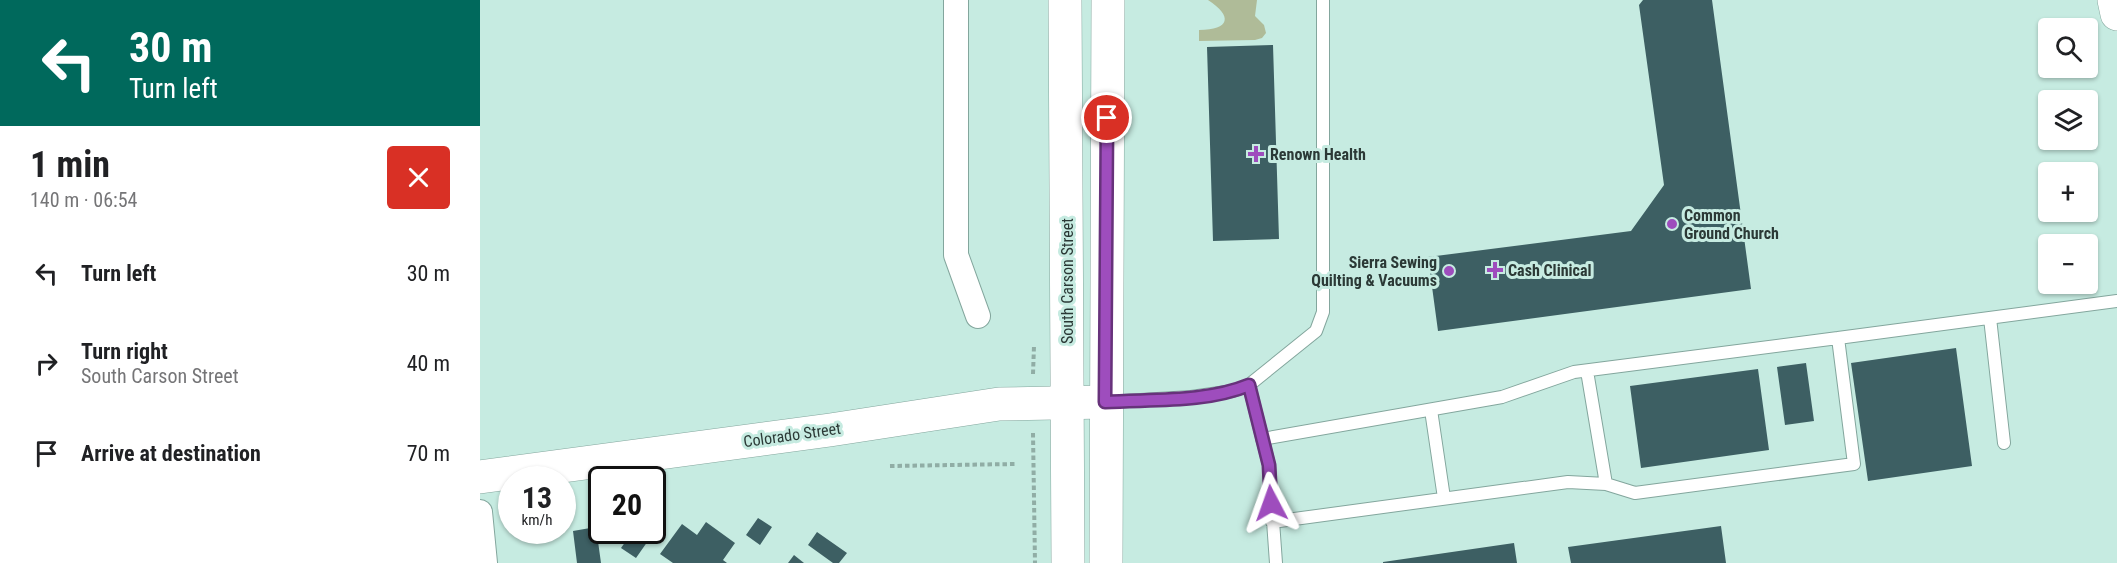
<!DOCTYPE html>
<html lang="en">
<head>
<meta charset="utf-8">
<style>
  body { margin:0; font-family:"Roboto Condensed",sans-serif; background:#f2f2f2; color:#202124; height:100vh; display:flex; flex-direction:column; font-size:22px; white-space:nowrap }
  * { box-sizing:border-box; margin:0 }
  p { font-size:20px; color:#757577 }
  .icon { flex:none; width:33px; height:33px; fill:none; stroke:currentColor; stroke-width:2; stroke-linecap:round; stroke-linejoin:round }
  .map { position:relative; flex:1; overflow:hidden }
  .drawer { display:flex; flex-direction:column; background:#fff; width:480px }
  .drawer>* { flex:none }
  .hud { background:#00695c; color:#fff; overflow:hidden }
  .controls { position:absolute; left:1558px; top:18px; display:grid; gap:12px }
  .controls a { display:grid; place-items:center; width:60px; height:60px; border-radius:6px; background:#fff; box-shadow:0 2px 4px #0004; font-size:30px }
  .speed { position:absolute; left:18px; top:466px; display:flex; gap:12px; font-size:30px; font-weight:700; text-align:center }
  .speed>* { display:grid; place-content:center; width:78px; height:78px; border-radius:50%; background:#fff; box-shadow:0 2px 4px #0004; line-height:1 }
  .speed small { font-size:15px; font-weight:400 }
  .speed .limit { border:3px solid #111; border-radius:9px; background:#fff; color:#111 }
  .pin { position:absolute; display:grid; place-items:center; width:51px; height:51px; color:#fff; margin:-26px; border:3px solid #fff; border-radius:50%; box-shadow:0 2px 6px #0007 }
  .me { position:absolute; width:66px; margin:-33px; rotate:356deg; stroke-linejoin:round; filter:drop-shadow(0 0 4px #0008) }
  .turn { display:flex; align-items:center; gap:21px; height:126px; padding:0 30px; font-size:27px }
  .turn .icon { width:78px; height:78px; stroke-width:2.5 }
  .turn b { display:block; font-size:42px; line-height:51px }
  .round { display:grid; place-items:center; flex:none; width:63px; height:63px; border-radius:6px; background:#f2f2f2 }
  .summary { display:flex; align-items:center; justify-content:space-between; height:102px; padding:0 30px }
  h1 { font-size:36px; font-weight:700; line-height:45px }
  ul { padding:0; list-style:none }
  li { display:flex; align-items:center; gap:18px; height:90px; padding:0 30px }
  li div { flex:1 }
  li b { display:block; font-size:22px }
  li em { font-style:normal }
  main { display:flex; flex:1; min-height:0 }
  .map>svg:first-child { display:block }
  .green { fill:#afbb98 }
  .building { fill:#3d5f63 }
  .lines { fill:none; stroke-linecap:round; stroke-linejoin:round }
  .lane-casing { stroke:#83a69d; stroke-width:14 }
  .street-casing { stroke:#83a69d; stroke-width:26 }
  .secondary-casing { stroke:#83a69d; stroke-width:34 }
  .primary-casing { stroke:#83a69d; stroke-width:34 }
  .path { stroke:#90ada5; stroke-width:4; stroke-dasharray:4.5 3; stroke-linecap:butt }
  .lane { stroke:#fff; stroke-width:12 }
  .street { stroke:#fff; stroke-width:24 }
  .secondary { stroke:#fff; stroke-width:33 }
  .primary { stroke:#fff; stroke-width:33 }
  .route-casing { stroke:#67327b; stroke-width:15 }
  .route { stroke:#9e4dbd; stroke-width:10 }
  .poi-dot { fill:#9e4dbd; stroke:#c6ebe1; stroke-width:2 }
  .labels { text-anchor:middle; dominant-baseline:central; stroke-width:6; stroke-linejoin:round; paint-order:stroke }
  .poi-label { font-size:16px; font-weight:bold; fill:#2b3936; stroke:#c6ebe1; text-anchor:start }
  .street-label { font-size:16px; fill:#2b3936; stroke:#c6ebe1 }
</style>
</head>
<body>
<main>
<section class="drawer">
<div class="hud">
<div class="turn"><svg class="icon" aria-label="left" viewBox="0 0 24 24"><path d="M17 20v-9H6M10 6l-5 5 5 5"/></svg><div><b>30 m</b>Turn left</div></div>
</div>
<div class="summary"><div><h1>1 min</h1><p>140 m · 06:54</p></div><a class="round" style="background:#d93025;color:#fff"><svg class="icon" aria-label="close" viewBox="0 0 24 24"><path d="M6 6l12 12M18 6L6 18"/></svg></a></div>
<ul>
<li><svg class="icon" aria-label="left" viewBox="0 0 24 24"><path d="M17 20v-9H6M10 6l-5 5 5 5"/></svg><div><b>Turn left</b></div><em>30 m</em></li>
<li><svg class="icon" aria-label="right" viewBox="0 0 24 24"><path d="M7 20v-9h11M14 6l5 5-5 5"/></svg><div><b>Turn right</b><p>South Carson Street</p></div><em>40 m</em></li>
<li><svg class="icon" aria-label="arrive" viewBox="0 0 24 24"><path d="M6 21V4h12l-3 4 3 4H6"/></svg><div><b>Arrive at destination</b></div><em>70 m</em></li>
</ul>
</section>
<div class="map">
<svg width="1637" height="563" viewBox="0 0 1637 563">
  <rect width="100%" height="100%" fill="#c6ebe1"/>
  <!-- green -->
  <path class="green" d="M 728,0 L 777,0 L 775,16 L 784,25 L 786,33 L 782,38 L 775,40 L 719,41 L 719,30 C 750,30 753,16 728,0 Z"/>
  <!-- building -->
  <path class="building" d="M 1163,0 L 1232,0 L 1271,289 L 958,331 L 948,257 L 1151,231 L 1184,185 L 1159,5 Z
    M 793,45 L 799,239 L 733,241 L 727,47 Z
    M 1476,348 L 1492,466 L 1388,481 L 1371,363 Z
    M 1326,363 L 1334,421 L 1305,425 L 1297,367 Z
    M 1278,369 L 1289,450 L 1161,468 L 1150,386 Z
    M 278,518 L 292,527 L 280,545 L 266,535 Z
    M 226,522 L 255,543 L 243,560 L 247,563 L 193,563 L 180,554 L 202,524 L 217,535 Z
    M 172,525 L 177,528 L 156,558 L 141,548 L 153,531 L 172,531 Z
    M 1241,526 L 1246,563 L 1091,563 L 1088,547 Z
    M 116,527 L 121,563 L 97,563 L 93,531 Z
    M 337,532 L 367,553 L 359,563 L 353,563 L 328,545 Z
    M 1034,543 L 1037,563 L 903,563 L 903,562 Z
    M 314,555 L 324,563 L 308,563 Z"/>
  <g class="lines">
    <!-- lane casing -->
    <g class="lane-casing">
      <path id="lane" d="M 1510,318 L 1524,443
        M 1358,338 L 1637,301
        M 1107,371 L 1126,484
        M 769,385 L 789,465 L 796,563
        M 627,402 L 711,397 L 753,391 L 769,385 L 836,331 L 843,312 L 843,0
        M 951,410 L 964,498
        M 782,439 L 1022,397 L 1094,372 L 1358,338 L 1374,464 L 1155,493 L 1126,484 L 1088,482 L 792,522"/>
    </g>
    <!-- street casing -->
    <g class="street-casing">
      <path id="street" d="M 476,0 L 476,255 L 498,316
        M 0,512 L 5,563"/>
    </g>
    <!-- secondary casing -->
    <g class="secondary-casing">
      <path id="secondary" d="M 1634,0 L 1637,14
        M 0,477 L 350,430 L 519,404 L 625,402"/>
    </g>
    <!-- primary casing -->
    <g class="primary-casing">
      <path id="primary" d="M 585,0 L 588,563
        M 626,563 L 628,0"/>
    </g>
    <!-- path -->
    <path class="path" d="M 553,374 L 554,346
      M 553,433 L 555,563
      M 410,466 L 535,464"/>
    <!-- lane -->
    <use href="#lane" class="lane"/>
    <!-- street -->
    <use href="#street" class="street"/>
    <!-- secondary -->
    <use href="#secondary" class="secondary"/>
    <!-- primary -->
    <use href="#primary" class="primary"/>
  </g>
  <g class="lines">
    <!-- route casing -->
    <g class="route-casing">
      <path id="route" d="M 627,118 L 625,402 C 672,399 725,403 769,385 L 789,465 L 791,503"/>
    </g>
    <!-- route -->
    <use href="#route" class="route"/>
  </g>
  <!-- markers -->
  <g class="poi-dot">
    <path d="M773 145h6v6h6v6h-6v6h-6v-6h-6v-6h6z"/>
    <circle cx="1192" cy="224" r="6"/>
    <path d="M1012 261h6v6h6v6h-6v6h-6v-6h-6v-6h6z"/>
    <circle cx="969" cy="271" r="6"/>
  </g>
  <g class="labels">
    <!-- poi labels -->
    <g class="poi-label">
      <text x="790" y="154">Renown Health</text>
      <text x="1204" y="215">Common<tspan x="1204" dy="18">Ground Church</tspan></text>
      <text x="957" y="262" text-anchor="end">Sierra Sewing<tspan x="957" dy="18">Quilting &amp; Vacuums</tspan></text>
      <text x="1028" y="270">Cash Clinical</text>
    </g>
    <!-- street labels -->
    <g class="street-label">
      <text transform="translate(587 281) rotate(-90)">South Carson Street</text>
      <text transform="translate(312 435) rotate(-8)">Colorado Street</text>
    </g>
  </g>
</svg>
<div class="controls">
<a><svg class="icon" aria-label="search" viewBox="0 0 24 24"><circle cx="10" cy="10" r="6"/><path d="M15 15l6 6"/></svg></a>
<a><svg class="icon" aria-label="layers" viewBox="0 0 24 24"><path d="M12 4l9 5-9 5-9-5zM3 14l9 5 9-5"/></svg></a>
<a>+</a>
<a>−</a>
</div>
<div class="speed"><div>13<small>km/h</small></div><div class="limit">20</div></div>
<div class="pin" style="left:627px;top:118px;background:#d93025"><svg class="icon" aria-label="arrive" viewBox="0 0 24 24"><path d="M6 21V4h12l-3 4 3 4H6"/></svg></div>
<svg class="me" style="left:791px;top:503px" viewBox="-20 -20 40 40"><path d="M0-17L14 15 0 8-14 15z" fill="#9e4dbd" stroke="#fff" stroke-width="4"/></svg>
</div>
</main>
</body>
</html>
